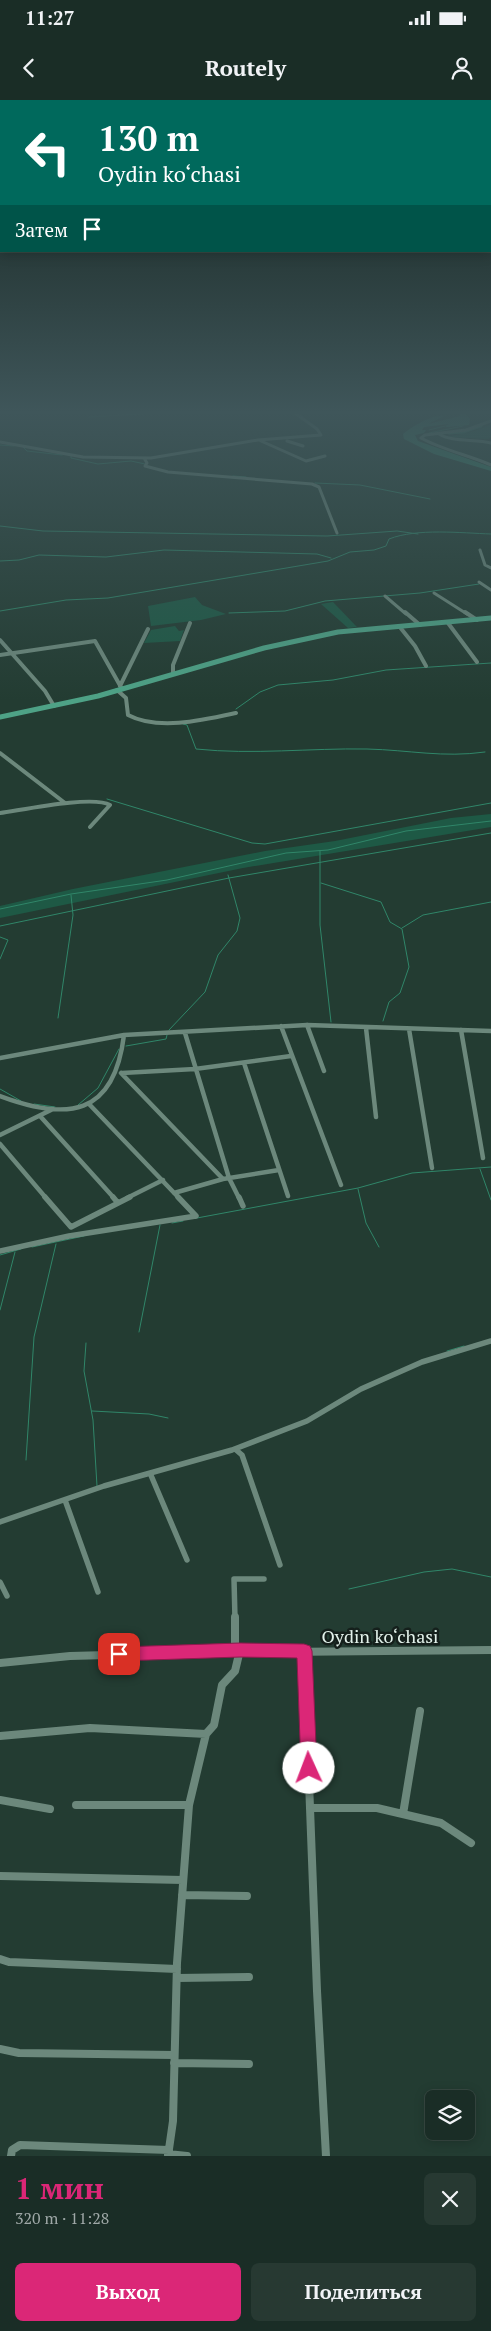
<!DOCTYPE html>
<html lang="ru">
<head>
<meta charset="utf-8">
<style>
  body { margin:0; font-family:"PT Serif",serif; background:#273932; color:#f1f3f6; height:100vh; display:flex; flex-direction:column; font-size:19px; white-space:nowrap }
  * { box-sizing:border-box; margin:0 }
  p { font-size:16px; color:#9fa8a7 }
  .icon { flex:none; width:28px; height:28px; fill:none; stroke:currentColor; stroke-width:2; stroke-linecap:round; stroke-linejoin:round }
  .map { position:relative; height:2056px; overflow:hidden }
  .details { display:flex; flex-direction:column; background:#1a2d26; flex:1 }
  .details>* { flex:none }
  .hud { position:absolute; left:0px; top:0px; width:491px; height:152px; box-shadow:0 2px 12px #0003,0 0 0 1px #384943; background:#00695c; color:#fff; overflow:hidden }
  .controls { position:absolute; left:425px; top:1990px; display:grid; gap:10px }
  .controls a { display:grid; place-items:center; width:50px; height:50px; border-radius:8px; background:#1a2d26; box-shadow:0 2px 12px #0003,0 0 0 1px #384943; font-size:25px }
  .pin { position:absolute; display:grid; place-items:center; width:42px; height:42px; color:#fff; margin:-21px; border-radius:10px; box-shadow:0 2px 8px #0006 }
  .me { position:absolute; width:55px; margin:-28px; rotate:358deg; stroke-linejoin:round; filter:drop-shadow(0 0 4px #0008) }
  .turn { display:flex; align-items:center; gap:18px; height:105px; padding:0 15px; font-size:22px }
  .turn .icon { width:65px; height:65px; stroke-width:2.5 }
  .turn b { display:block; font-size:35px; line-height:42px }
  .then { display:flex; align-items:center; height:48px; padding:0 15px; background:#0003; gap:10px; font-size:19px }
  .round { display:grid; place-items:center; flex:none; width:52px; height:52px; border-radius:8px; background:#273932 }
  .headline { display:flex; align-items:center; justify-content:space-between; height:85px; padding:0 15px }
  h1 { font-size:30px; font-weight:800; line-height:38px; color:#db2777 }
  .cta { display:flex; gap:10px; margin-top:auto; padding:10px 15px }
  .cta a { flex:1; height:58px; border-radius:8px; background:#db2777; color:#fff; font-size:20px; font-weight:800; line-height:58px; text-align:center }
  .cta a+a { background:#273932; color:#f1f3f6 }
  .status { display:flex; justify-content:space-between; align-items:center; height:35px; padding:0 25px; background:#1a2d26; direction:ltr }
  .status svg { height:14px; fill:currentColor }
  header { display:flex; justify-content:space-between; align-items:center; height:65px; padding:0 15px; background:#1a2d26; font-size:22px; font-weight:800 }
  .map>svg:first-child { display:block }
  .green { fill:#1e5945 }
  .water { fill:#308669 }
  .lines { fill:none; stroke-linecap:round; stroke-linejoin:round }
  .stream { stroke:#308669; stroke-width:1 }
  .canal { stroke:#308669; stroke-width:3 }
  .minor-far4 { stroke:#6c887c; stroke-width:3 }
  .minor-far3 { stroke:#6c887c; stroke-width:4 }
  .minor-far2 { stroke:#6c887c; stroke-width:4.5 }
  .minor-far1 { stroke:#6c887c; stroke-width:5.5 }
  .minor { stroke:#6c887c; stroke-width:8 }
  .major { stroke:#4ea286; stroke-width:5 }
  .route { fill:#db2777; stroke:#8e194d }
  .labels { text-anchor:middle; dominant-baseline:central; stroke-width:5; stroke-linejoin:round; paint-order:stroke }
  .near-street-label { font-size:18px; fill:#e3f2eb; stroke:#15201c }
</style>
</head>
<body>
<div class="status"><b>11:27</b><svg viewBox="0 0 49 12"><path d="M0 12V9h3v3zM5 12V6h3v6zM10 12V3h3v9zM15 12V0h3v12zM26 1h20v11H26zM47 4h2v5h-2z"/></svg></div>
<header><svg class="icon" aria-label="back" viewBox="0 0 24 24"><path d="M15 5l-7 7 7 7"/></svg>Routely<svg class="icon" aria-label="person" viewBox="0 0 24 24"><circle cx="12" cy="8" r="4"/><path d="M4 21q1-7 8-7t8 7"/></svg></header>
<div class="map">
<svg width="491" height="2056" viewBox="0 0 491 2056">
  <rect width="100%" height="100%" fill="#233c32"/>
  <!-- green -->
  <path class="green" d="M 490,325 L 491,337 L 488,339 L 446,337 L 474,331 Z
    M 195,497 L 202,505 L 226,514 L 201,520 L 151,526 L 148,506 Z
    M 333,502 L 357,527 L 348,528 L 321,504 Z
    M 175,526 L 179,531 L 184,530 L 180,541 L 144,543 L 151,530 Z
    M 491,714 L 491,727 L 243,768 L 0,818 L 0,806 L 73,789 L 265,751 L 335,741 L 451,718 Z"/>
  <!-- water -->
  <path class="water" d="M 459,313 L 465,313 L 470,319 L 469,325 L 447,327 L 445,326 L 449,324 L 424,327 L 422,330 L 426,330 L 424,333 L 415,335 L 418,341 L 491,367 L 491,371 L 434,354 L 404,339 L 403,334 C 412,327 432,314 444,316 L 428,324 L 460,316 Z"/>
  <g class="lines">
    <!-- stream -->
    <path class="stream" d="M 89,317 L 157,313
      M 429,330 L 445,326
      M 429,333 L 463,326
      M 0,345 L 14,346
      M 23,347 L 27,351 L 62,355
      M 71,356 L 71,358 L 98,364 L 131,361 L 145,364
      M 233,376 L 246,377
      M 315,383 L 360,385 L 430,399
      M 0,426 L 43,431 L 327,436 L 397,431 L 418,434
      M 0,461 L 19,460 L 39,455 L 106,457 L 164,450 L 317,454 L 331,458
      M 0,511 L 66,500 L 108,498 L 328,461 L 350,452 L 374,450 L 386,446 L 389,439 C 417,428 461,433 491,434
      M 229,513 L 285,511 L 325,501 L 420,493 L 479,484
      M 236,609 L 260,592 L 278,585 L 333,580 L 386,570 L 491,563
      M 183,624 L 187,625 L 196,649 C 253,655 310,648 367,649 C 409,650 443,658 485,652
      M 107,699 L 252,743 L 265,744 L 491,703
      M 320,751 L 320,825 L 331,922
      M 321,783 L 381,802 L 390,822 L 402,829 L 409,867 L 400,893 L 389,902 L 383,921
      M 0,809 L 71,794 L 167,780 L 286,753 L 328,750 L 406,731 L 491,721
      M 0,826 L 229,778 L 491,733
      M 402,828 L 423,815 L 491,802
      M 0,837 L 8,840 L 0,859
      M 58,918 L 73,815 L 71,795
      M 169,930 L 205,892 L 218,855 L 237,831 L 240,818 L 228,775
      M 126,946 L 166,939 L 167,935
      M 0,989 L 21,1001
      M 34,1004 L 55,1007
      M 78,1005 L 98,988 L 119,949
      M 480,1069 L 491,1100
      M 358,1089 L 366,1123 L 379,1147
      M 197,1118 L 358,1088 L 412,1073 L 491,1067
      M 172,1123 L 183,1121
      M 32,1147 L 84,1136
      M 0,1155 L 21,1149
      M 0,1210 L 15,1152
      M 139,1232 L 160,1125
      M 86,1243 L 84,1271 L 93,1320 L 97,1386
      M 447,1251 L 464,1246
      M 92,1311 L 149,1314 L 168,1318
      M 26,1360 L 34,1237 L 56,1144
      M 349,1489 L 424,1472 L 452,1469 L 491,1477"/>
    <!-- canal -->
    <path class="canal" d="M 449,333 L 463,332 L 481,326"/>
    <!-- minor-far4 -->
    <path class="minor-far4" d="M 491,321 L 466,330 L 425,335 L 421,338 C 443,350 468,355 491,365
      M 439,334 C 451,342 475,339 491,343
      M 261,341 L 306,361 L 325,356
      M 287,341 L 303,346
      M 0,342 L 83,357 L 151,358 L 258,340 L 321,335 L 317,329 L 295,313
      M 144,358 L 147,363 L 145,366 L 168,372 L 312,384 L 319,387 L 337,433
      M 480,450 L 485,465 L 491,468
      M 479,482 L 491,490
      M 434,493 L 467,514
      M 385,496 L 406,514"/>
    <!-- minor-far3 -->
    <path class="minor-far3" d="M 405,512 L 420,525
      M 465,512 L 477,520
      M 448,523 L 477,562
      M 399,526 L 415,546 L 426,566
      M 0,540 L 45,591 L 54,606
      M 0,555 L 95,541 L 122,589
      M 173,573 L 173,565 L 190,523
      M 120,586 L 148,529
      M 117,590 L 126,598 L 128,615 C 158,631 204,620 236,613
      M 0,653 L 65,703
      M 0,713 C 22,710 93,695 110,705 L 90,727"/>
    <!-- minor-far2 -->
    <path class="minor-far2" d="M 307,925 L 324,971
      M 281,926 L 341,1085
      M 366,928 L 376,1017
      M 409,929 L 432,1068
      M 461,930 L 483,1058
      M 185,933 L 229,1078 L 239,1098
      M 0,958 L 124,935 L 307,925 L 491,931
      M 244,963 L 288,1096
      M 121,973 L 223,1079
      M 122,973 L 195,969 L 291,956
      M 0,996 C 67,1021 114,1017 124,935
      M 89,1004 L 179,1098
      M 40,1016 L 114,1098
      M 0,1035 L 53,1009
      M 0,1044 L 46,1098
      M 174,1093 L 223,1079 L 279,1070
      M 127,1098 L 163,1080"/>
    <!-- minor-far1 -->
    <path class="minor-far1" d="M 45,1097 L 71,1127 L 130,1097
      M 113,1097 L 118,1103
      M 178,1097 L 196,1116
      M 239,1097 L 243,1106
      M 0,1151 L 69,1136 L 196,1116
      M 235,1349 L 242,1355 L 280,1465
      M 150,1373 L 187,1460
      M 65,1400 L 98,1492
      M 0,1422 L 104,1386 L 232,1350 L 307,1321 L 361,1289 L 422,1262 L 491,1241
      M 0,1482 L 7,1496
      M 235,1519 L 234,1479 L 264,1479"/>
    <!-- minor -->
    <path class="minor" d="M 235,1517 L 235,1550
      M 304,1551 L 317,1891 L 326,2056
      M 0,1563 L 70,1556 L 183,1553 L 491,1550
      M 0,1636 L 90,1628 L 206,1634
      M 0,1700 L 50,1709
      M 76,1705 L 189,1705
      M 310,1708 L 377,1708 L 441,1723 L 471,1743
      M 403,1714 L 420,1611
      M 0,1776 L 183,1780
      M 182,1795 L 247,1796
      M 0,1859 L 9,1862 L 177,1869
      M 177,1878 L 249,1877
      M 0,1949 L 19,1953 L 174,1955
      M 174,1963 L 249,1964
      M 168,2054 L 187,2056
      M 11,2056 L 12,2050 L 20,2045 L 169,2050
      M 168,2056 L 173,2021 L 177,1863 L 189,1705 L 206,1634 L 214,1625 L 222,1585 L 235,1571 L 240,1550"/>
    <!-- major -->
    <path class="major" d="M 0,617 L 98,596 L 264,548 L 338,532 L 491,518"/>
  </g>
  <!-- sky -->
  <linearGradient id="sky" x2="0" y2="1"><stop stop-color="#13211c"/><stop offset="0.52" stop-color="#3f565a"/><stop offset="1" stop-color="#3f565a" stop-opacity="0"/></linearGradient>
  <rect width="491" height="600" fill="url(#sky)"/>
  <!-- route -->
  <path class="route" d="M 240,1543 L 304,1544 L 310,1546 L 312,1551 L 317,1668 L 315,1674 L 309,1676 L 303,1674 L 301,1668 L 297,1558 L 240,1557 L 119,1561 L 114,1559 L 112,1554 L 114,1549 L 119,1547 Z"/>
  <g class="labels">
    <!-- near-street labels -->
    <g class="near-street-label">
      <text x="380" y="1536">Oydin ko‘chasi</text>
    </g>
  </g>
</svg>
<div class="controls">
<a><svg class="icon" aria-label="layers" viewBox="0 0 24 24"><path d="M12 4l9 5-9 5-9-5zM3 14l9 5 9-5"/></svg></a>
</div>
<div class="pin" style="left:119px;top:1554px;background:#d93025"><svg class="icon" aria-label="arrive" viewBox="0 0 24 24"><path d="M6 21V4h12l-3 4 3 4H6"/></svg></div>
<svg class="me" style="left:309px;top:1668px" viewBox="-20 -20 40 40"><circle r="19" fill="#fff"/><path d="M0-13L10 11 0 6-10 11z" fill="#db2777"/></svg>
<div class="hud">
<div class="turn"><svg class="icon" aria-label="left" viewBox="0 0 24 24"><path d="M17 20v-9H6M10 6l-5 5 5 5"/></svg><div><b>130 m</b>Oydin ko‘chasi</div></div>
<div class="then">Затем<svg class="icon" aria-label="arrive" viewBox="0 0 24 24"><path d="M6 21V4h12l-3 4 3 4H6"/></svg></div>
</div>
</div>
<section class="details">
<div class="headline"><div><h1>1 мин</h1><p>320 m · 11:28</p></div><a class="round"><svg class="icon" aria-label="close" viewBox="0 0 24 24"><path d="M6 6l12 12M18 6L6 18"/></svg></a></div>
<div class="cta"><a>Выход</a><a>Поделиться</a></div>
</section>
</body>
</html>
